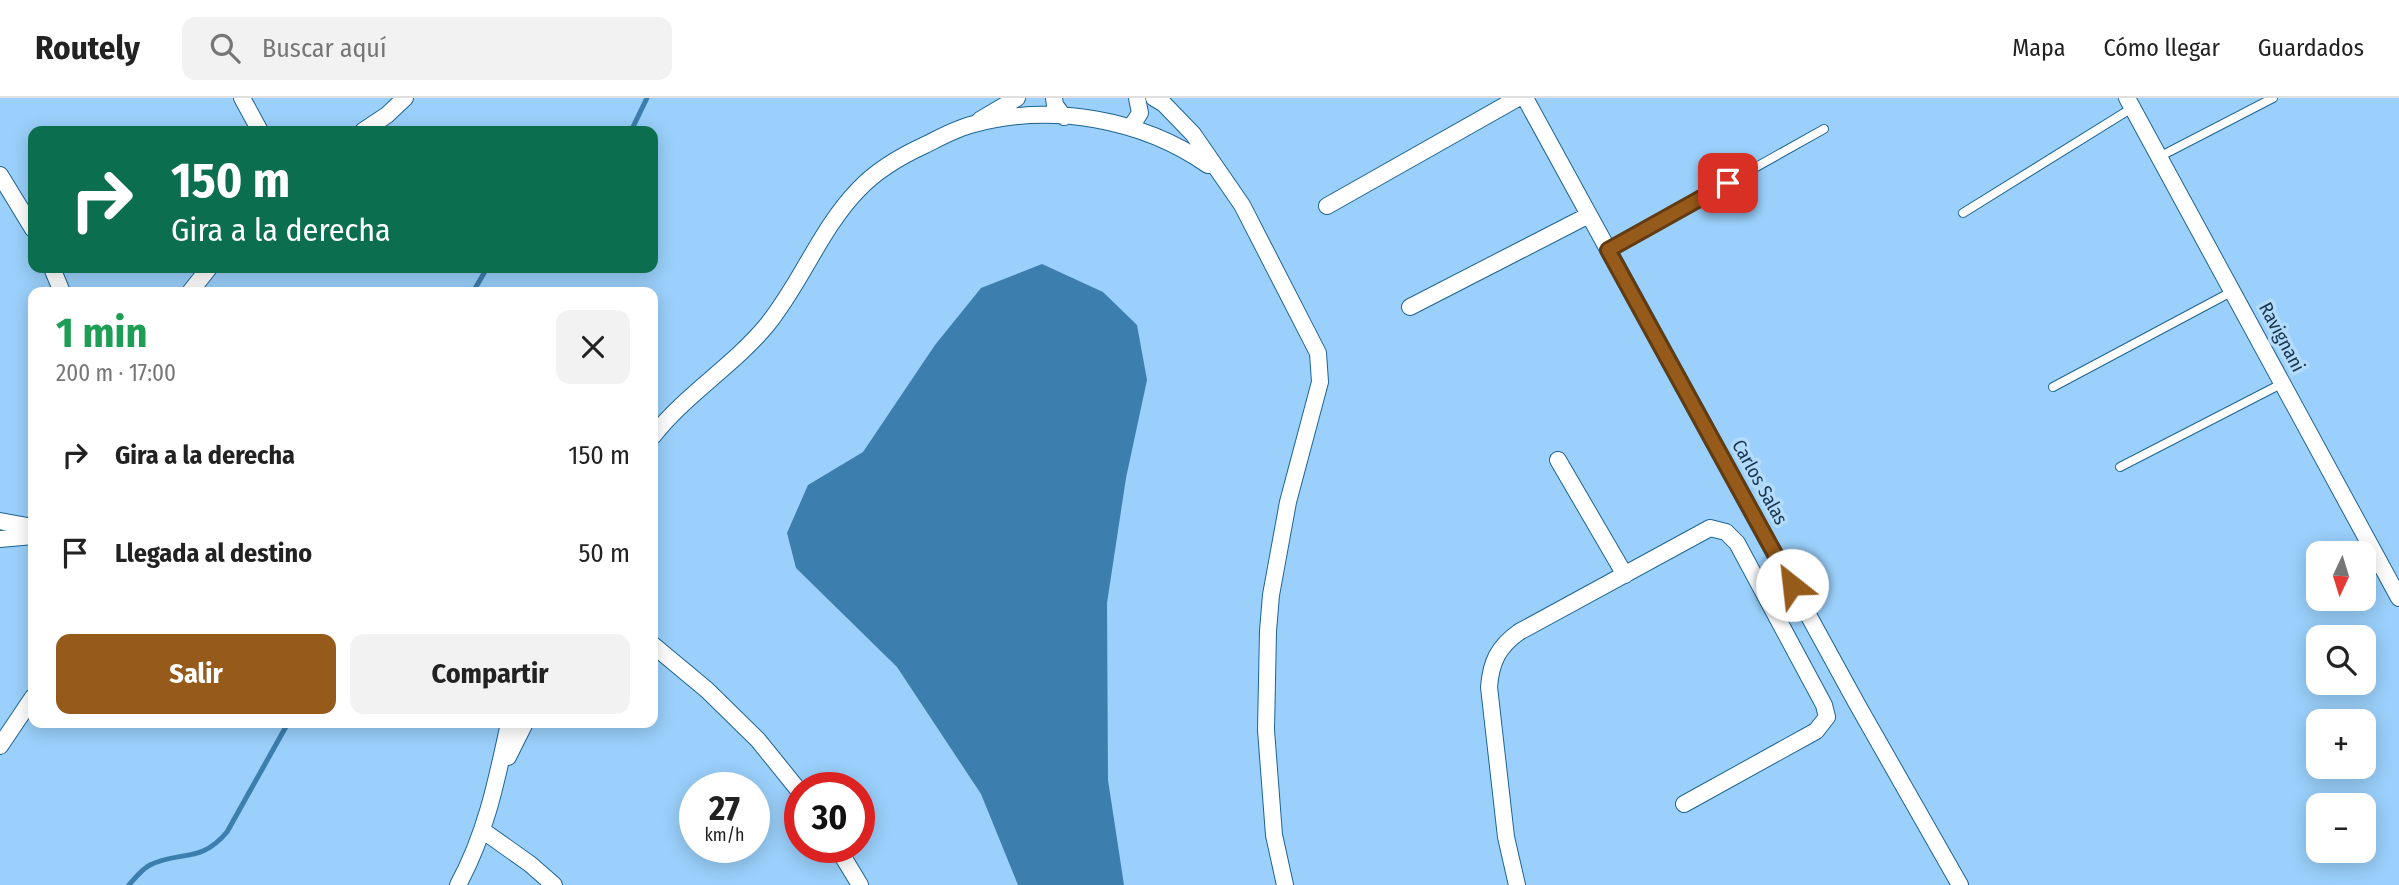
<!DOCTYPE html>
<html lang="es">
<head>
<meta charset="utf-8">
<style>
  body { margin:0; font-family:"Fira Sans Condensed",sans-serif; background:#f2f2f2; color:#222; height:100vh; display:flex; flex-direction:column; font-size:26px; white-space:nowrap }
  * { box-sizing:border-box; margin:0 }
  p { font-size:23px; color:#767676 }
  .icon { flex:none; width:38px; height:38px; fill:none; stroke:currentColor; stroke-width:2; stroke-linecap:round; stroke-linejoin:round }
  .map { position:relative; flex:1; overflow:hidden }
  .side { position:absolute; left:28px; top:189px; width:630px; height:441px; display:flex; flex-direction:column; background:#fff; border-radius:14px; box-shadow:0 4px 18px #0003 }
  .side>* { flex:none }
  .banner { position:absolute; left:28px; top:28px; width:630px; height:147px; border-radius:14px; box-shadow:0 4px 18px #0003; background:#0b6e4f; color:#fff; overflow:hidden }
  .needle { width:46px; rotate:184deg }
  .controls { position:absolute; left:2306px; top:443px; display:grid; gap:14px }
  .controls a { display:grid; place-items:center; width:70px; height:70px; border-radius:14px; background:#fff; box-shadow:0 4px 18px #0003; font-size:35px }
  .speed { position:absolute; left:679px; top:674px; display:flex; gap:14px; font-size:35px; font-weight:700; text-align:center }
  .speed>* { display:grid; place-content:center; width:91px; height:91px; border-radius:50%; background:#fff; box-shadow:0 4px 18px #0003; line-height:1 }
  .speed small { font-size:18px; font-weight:400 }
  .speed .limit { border:10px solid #d22; background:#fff; color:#111 }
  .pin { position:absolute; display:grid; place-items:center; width:60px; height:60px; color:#fff; margin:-30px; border-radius:14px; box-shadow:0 4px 10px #0006 }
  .me { position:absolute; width:77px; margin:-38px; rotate:331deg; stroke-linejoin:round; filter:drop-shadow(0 0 5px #0008) }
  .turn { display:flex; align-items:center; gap:24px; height:147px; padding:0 28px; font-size:32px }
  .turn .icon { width:91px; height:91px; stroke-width:2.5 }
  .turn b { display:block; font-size:49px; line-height:60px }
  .round { display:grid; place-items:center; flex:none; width:74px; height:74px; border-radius:14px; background:#f2f2f2 }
  .summary { display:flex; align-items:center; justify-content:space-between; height:119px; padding:0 28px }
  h1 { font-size:42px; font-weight:700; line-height:52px; color:#1e9e55 }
  .cta { display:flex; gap:14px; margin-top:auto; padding:14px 28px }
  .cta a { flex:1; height:80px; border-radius:14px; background:#965b1a; color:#fff; font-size:28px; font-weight:700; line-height:80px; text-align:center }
  .cta a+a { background:#f2f2f2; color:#222 }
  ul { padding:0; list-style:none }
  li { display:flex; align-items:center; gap:21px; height:98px; padding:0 28px }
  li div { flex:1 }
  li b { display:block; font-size:26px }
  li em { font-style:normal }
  header { display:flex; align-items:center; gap:42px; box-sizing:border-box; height:98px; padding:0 35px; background:#fff; border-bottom:2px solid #e0e0e0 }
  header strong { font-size:33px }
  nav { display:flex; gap:38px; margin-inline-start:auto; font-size:24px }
  .search { width:490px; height:63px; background:#f2f2f2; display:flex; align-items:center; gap:18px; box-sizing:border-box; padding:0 24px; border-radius:14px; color:#767676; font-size:26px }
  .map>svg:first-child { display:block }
  .water { fill:#3c7eae }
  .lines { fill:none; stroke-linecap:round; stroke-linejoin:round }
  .stream { stroke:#3c7eae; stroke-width:5 }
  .service-casing { stroke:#1d6494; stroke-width:10 }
  .minor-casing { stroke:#1d6494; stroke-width:18 }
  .service { stroke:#fff; stroke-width:8 }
  .minor { stroke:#fff; stroke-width:16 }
  .route-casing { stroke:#623b11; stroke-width:18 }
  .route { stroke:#965b1a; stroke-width:12 }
  .labels { text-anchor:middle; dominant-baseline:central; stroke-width:7; stroke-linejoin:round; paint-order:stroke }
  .street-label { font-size:19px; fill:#183449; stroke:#b3dbfc }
</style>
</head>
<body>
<header>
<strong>Routely</strong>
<div class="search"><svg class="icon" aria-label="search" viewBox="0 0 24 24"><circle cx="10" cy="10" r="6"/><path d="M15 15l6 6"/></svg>Buscar aquí</div>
<nav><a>Mapa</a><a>Cómo llegar</a><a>Guardados</a></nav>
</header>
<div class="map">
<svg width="2399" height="787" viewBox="0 0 2399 787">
  <rect width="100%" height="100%" fill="#9ad0fb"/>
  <!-- water -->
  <path class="water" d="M 1042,166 L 1103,194 L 1137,227 L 1147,282 L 1126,380 L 1107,505 L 1108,682 L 1124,787 L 1018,787 L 981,696 L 897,569 L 796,470 L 787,435 L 808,387 L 863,354 L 935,247 L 981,190 Z"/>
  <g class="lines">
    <!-- stream -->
    <path class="stream" d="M 631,33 L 647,0
      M 473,194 L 487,170
      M 129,787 C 135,780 142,771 150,767 C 181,752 200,766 227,734 L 288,625"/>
    <!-- service casing -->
    <g class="service-casing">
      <path id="service" d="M 2159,59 L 2273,0
        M 1963,115 L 2132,10
        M 1608,152 L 1824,31
        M 2053,289 L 2233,193
        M 2120,369 L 2283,285"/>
    </g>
    <!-- minor casing -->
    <g class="minor-casing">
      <path id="minor" d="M 242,0 L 260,33
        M 1054,0 L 1055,7 L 1064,19
        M 1154,0 L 1164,6 L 1193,36 L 1242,107 L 1318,255 L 1320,284 L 1288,404 L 1271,497 L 1268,533 L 1266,632 L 1274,737 L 1285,787
        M 1525,0 L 1857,606 L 1960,787
        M 2127,0 L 2399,500
        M 980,22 L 1017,0
        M 1131,29 L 1140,15 L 1137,0
        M 363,33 L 387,17 L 405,0
        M 0,77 L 33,131
        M 1327,108 L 1518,0
        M 52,170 L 62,194
        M 190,194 L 209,170
        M 1410,209 L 1589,117
        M 653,338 C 686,296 733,268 767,227 C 802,184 820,131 859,91 C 878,71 901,58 925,47 C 941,39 957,30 974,26 C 1052,5 1142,21 1208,67
        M 1558,362 L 1625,477
        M 0,423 L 33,429
        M 0,441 L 33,438
        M 653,547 L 707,592 L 758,642 L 800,694
        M 0,648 L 33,599
        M 508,659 L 525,625
        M 482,732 L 530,766 L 554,787
        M 837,749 L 860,787
        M 458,787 C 486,736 497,681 509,625
        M 1517,787 L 1506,739 L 1489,589 C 1491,564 1498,549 1519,534 L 1710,430 L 1726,434 L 1737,445 L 1824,607 L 1827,619 L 1816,633 L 1684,706"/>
    </g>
    <!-- service -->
    <use href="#service" class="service"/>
    <!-- minor -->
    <use href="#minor" class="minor"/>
  </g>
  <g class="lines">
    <!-- route casing -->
    <g class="route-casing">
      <path id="route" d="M 1728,85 L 1608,152 L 1792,487"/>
    </g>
    <!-- route -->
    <use href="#route" class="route"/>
  </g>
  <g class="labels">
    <!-- street labels -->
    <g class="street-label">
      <text transform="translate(2282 239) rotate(62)">Ravignani</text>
      <text transform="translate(1760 384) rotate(61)">Carlos Salas</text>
    </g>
  </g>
</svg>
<div class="controls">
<a><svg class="needle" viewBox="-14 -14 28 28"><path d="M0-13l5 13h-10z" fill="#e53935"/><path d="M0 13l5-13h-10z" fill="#767676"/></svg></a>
<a><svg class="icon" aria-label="search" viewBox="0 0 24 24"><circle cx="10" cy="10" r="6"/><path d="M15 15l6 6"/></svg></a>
<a>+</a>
<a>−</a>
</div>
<div class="speed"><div>27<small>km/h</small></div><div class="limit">30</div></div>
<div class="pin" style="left:1728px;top:85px;background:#d93025"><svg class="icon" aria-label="arrive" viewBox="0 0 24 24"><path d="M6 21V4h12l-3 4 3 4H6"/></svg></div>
<svg class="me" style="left:1792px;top:487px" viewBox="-20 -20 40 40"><circle r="19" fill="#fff"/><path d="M0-13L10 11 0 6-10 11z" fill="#965b1a"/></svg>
<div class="banner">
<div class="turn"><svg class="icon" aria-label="right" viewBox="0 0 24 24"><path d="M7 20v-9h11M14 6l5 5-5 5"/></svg><div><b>150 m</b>Gira a la derecha</div></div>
</div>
<section class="side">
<div class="summary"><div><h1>1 min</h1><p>200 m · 17:00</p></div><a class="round"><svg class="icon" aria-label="close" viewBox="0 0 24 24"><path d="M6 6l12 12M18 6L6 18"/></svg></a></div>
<ul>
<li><svg class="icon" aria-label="right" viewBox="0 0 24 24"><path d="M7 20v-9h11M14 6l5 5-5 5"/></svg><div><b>Gira a la derecha</b></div><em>150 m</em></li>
<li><svg class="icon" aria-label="arrive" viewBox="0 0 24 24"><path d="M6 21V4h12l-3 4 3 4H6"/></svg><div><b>Llegada al destino</b></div><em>50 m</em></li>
</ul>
<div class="cta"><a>Salir</a><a>Compartir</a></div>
</section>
</div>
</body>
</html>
